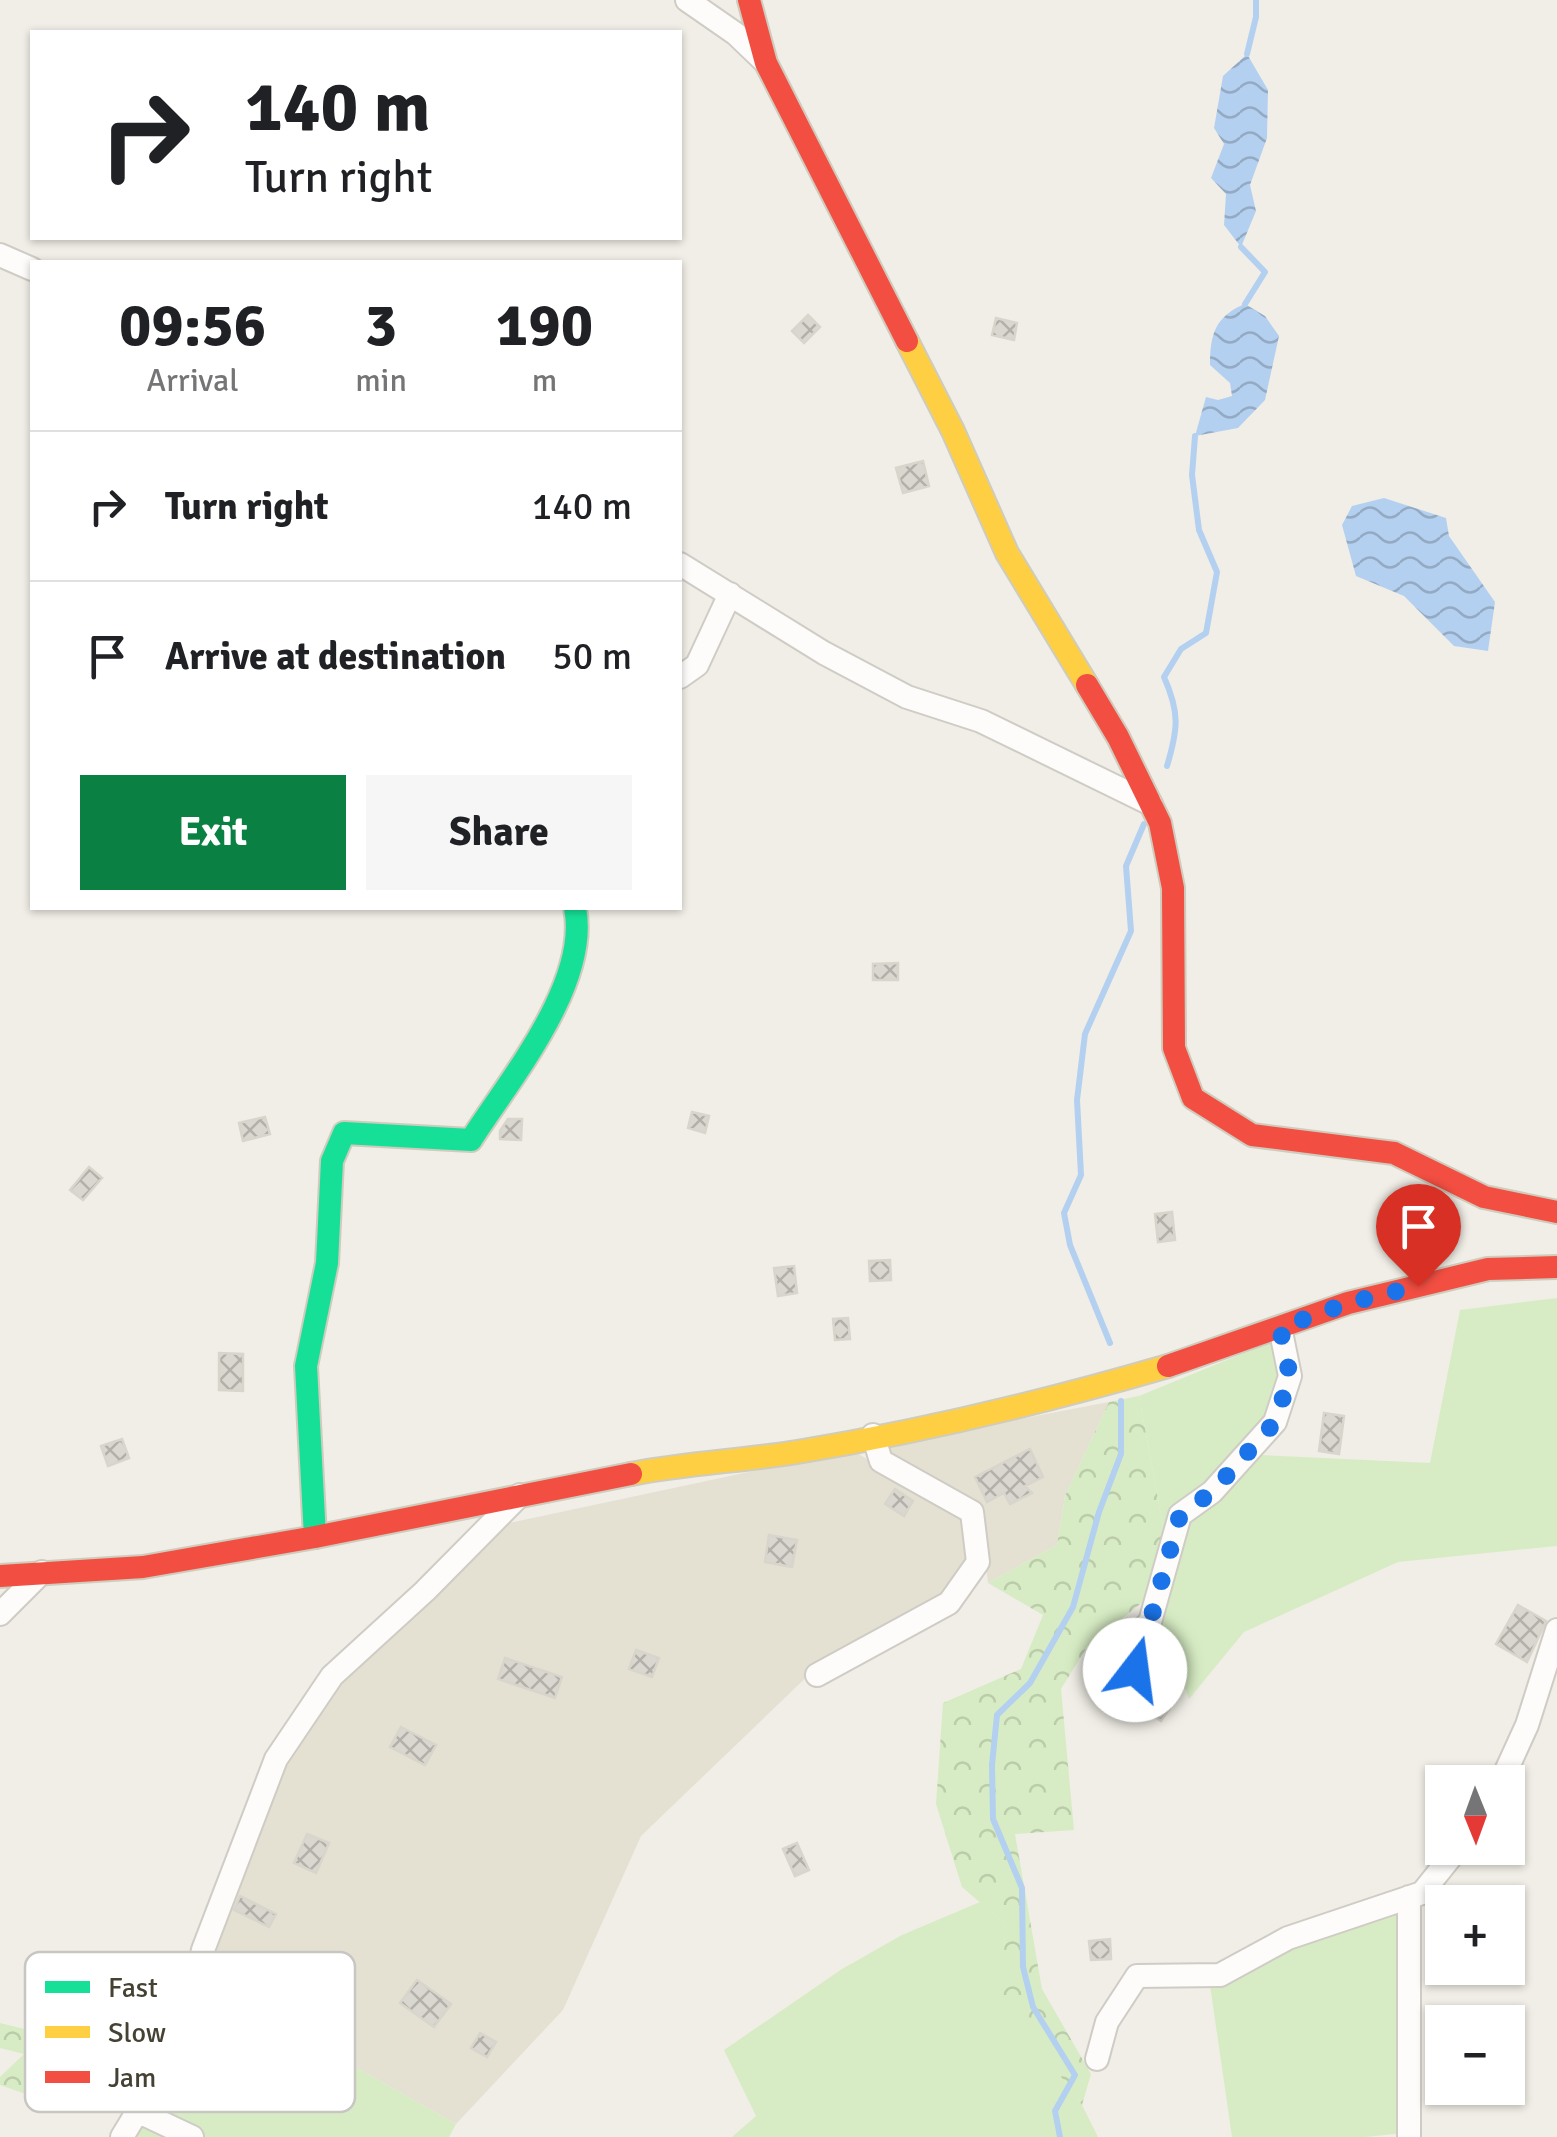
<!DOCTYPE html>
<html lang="en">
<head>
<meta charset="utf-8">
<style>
  body { margin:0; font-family:Signika,sans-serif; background:#f6f6f6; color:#202124; height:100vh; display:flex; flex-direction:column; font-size:38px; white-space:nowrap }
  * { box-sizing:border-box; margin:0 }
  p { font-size:32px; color:#757577 }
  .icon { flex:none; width:55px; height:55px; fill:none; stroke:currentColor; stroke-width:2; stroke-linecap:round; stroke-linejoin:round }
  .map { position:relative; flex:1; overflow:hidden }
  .side { position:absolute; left:30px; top:260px; width:652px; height:650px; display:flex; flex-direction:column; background:#fff; border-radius:0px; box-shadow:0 2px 8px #0004 }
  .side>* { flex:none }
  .banner { position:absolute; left:30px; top:30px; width:652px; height:210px; border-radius:0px; box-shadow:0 2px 8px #0004; background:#fff; color:#202124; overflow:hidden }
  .needle { width:65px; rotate:179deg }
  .fabs { position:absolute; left:1425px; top:1765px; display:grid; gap:20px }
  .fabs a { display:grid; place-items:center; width:100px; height:100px; border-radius:0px; background:#fff; box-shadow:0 2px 8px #0004; font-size:50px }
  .pin { position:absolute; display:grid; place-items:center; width:85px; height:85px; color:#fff; margin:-102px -42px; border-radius:50% 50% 50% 0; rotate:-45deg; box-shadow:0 0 10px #0007 }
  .pin .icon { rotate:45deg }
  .me { position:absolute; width:110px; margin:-55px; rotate:15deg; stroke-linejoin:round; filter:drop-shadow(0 0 8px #0008) }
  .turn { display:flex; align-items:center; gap:35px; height:210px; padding:0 50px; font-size:45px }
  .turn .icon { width:130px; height:130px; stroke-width:2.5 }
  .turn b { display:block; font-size:70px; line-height:85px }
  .eta { display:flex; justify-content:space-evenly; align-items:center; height:170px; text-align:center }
  .eta b { font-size:60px; font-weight:800; line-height:70px }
  .cta { display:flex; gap:20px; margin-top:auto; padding:20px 50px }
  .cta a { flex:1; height:115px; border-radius:0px; background:#0b8043; color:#fff; font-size:40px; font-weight:800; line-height:115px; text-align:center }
  .cta a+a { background:#f6f6f6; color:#202124 }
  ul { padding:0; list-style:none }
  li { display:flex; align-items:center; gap:30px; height:150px; padding:0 50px; border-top:2px solid #e0e0e0 }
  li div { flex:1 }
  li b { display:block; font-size:38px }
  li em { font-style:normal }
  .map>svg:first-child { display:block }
  .residential { fill:#e4e1d3 }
  .grass { fill:#d7ecc4 }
  .forest { fill:url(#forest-crowns) }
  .water { fill:url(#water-waves) }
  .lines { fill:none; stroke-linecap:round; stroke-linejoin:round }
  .stream { stroke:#b4d0f0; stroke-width:6 }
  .building { fill:url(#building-cross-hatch); stroke:#d8d5cc; stroke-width:2.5 }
  .street-casing { stroke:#ceccc4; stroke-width:26 }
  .fast-casing { stroke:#cfccbd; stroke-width:26 }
  .slow-casing { stroke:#cfccbd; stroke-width:26 }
  .jam-casing { stroke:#cfccbd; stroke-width:26 }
  .street { stroke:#fdfcfb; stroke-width:22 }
  .fast { stroke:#16e098; stroke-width:22 }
  .slow { stroke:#ffcf43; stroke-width:22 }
  .jam { stroke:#f24e42; stroke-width:22 }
  .route { stroke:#1a73e8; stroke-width:18; stroke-dasharray:0 32.4 }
  .key { fill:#fff; stroke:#c7c6c2; stroke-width:2.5 }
  .key-label { font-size:28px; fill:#454133 }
</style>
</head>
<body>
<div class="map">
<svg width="1557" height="2137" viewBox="0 0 1557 2137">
  <defs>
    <pattern id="forest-crowns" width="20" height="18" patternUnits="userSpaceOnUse" patternTransform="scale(2.5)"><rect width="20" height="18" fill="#d7ecc4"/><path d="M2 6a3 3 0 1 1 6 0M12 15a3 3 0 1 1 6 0" fill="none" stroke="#bacca9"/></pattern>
    <pattern id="water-waves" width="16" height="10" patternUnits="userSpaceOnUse" patternTransform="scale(2.5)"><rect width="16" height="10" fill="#b4d0f0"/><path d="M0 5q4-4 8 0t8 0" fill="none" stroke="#94aac3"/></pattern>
    <pattern id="building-cross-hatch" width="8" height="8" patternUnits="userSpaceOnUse" patternTransform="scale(2.5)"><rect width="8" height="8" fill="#d9d7cf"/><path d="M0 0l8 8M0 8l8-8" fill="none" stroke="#b2b0a9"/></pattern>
  </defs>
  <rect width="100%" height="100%" fill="#f0eee6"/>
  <!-- residential -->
  <path class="residential" d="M 1109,1402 L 1065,1496 L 1057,1545 L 988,1583 L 980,1512 L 888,1459 L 884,1445 Z
    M 852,1450 L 963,1517 L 973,1561 L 945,1598 L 816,1668 L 641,1836 L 563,2010 L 456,2124 L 205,1982 L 282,1762 L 335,1685 L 504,1524 Z"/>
  <!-- grass -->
  <path class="grass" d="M 1557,1298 L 1557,1546 L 1398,1562 L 1244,1632 L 1189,1699 L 1156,1612 L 1183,1523 L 1260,1455 L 1430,1463 L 1460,1310 Z
    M 1273,1341 L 1283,1377 L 1267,1422 L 1165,1537 L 1139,1396 Z
    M 980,1902 L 1005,1924 L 1004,1999 L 1082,2105 L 1098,2137 L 732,2137 L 756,2116 L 724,2050 L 842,1969 L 902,1935 Z
    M 1403,1905 L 1403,2133 L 1366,2137 L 1232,2137 L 1210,1985 L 1288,1943 Z
    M 221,1991 L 456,2124 L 449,2137 L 137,2137 Z"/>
  <!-- forest -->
  <path class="forest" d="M 1139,1396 L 1165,1537 L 1150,1596 L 1087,1647 L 1061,1689 L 1074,1830 L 1015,1834 L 1042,1989 L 1091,2074 L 1082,2105 L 1003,1999 L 1005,1924 L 962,1887 L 936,1804 L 943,1703 L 1021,1669 L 1043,1615 L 988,1583 L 1057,1545 L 1065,1496 L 1109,1402 Z
    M 0,2023 L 94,2046 L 54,2104 L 0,2085 L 0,2077 L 24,2054 L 0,2048 Z"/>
  <!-- water -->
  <path class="water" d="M 1247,54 L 1268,90 L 1267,138 L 1250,185 L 1256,211 L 1241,247 L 1224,225 L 1226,194 L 1211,178 L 1224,144 L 1214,128 L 1223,76 Z
    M 1245,304 L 1265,316 L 1279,336 L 1265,400 L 1238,428 L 1195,436 L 1206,397 L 1218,400 L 1232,396 L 1230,383 L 1210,365 C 1210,335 1215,316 1245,304 Z
    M 1384,498 L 1446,518 L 1449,536 L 1495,602 L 1488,651 L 1454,646 L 1404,596 L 1356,576 L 1342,525 L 1352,506 Z"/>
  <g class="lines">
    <!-- stream -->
    <path class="stream" d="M 1247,54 L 1256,17 L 1256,0
      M 1241,247 L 1265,272 L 1245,304
      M 1167,766 C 1178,729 1180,713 1164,677 L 1181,649 L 1206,633 L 1217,572 L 1199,530 L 1192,475 L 1195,436
      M 1110,1343 L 1070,1245 L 1064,1213 L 1081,1175 L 1077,1100 L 1085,1034 L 1131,931 L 1126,866 L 1144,824
      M 1060,2137 L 1055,2111 L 1075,2075 L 1033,2007 L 1023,1967 L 1022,1888 L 993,1819 L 992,1765 L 997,1715 L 1030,1683 L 1073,1607 L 1099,1512 L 1121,1454 L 1121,1401"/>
  </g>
  <!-- building -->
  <path class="building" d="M 808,315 L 820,327 L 804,343 L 792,331 Z
    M 996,318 L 1017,323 L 1014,340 L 992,335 Z
    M 923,461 L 929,486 L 903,493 L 896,468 Z
    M 898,963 L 898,980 L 873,980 L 873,964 Z
    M 692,1112 L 709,1116 L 705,1133 L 688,1128 Z
    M 265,1117 L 270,1134 L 243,1141 L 239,1123 Z
    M 508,1119 L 522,1119 L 521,1140 L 500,1139 L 500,1131 Z
    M 89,1167 L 102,1178 L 83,1200 L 70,1190 Z
    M 1172,1212 L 1175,1240 L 1158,1242 L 1155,1214 Z
    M 890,1260 L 891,1280 L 870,1281 L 869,1261 Z
    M 794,1266 L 797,1293 L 778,1296 L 774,1268 Z
    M 848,1318 L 850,1339 L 835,1340 L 833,1319 Z
    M 219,1353 L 243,1354 L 243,1391 L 219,1390 Z
    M 1324,1413 L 1344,1416 L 1339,1454 L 1319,1451 Z
    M 122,1439 L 129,1458 L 108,1466 L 101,1446 Z
    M 1030,1449 L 1043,1477 L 1025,1486 L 1032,1493 L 1010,1504 L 1004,1493 L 987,1502 L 975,1477 Z
    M 895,1489 L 913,1501 L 904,1516 L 885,1504 Z
    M 769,1535 L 797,1540 L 792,1567 L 765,1562 Z
    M 1518,1605 L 1546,1621 L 1527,1662 L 1496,1644 Z
    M 636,1650 L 659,1658 L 652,1677 L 629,1669 Z
    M 505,1658 L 562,1677 L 555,1698 L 498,1679 Z
    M 1152,1695 L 1170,1708 L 1161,1721 L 1142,1708 Z
    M 401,1727 L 436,1745 L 425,1765 L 390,1747 Z
    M 307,1834 L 329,1843 L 316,1873 L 294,1863 Z
    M 797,1843 L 809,1870 L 795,1876 L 783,1849 Z
    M 240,1896 L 276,1914 L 269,1927 L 234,1910 Z
    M 1110,1939 L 1111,1959 L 1091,1960 L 1089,1941 Z
    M 417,1980 L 451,2004 L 434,2027 L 400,2003 Z
    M 480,2033 L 496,2042 L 487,2057 L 471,2048 Z"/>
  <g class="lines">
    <!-- street casing -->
    <g class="street-casing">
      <path id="street" d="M 687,0 L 736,34 L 763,60
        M 0,255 L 32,269
        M 680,564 L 824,653 L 907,697 L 981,721 L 1151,804
        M 680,677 L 697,665 L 730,594
        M 0,1614 L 42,1572
        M 1135,1670 L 1133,1638 L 1150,1622 L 1180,1515 L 1212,1492 L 1275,1422 L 1290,1376 L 1280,1327
        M 817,1675 L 949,1603 L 978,1562 L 972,1512 L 881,1461 L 873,1435
        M 1501,1782 L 1527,1725 L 1557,1630
        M 1097,2059 L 1107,2022 L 1137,1976 L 1220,1975 L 1288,1938 L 1422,1893 L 1458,1848
        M 139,2112 L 192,2137
        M 122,2137 L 182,2038 L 203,1950 L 276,1759 L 332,1676 L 425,1591 L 520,1495
        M 1409,2137 L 1409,1897"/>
    </g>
    <!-- fast casing -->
    <g class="fast-casing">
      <path id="fast" d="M 315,1537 L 306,1366 L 327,1263 L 332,1161 L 344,1133 L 471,1140 C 510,1079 590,983 575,908"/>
    </g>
    <!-- slow casing -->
    <g class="slow-casing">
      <path id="slow" d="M 907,341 L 953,431 L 1007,553 L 1087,685
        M 631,1474 C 686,1463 742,1461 797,1452 C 919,1432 1048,1401 1168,1366"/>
    </g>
    <!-- jam casing -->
    <g class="jam-casing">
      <path id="jam" d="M 749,0 L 766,63 L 907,341
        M 1087,685 L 1118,737 L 1160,823 L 1173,888 L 1174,1048 L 1193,1098 L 1252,1135 L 1394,1153 L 1484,1197 L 1557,1212
        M 1168,1366 L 1348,1303 L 1488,1269 L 1557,1267
        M 0,1576 L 143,1567 L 315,1537 L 631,1474"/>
    </g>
    <!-- street -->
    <use href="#street" class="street"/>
    <!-- fast -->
    <use href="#fast" class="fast"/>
    <!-- slow -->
    <use href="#slow" class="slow"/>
    <!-- jam -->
    <use href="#jam" class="jam"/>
  </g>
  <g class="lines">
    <!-- route -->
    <path class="route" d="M 1135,1670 L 1134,1638 L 1150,1622 L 1180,1515 L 1212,1492 L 1275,1422 L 1290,1376 L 1280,1328 L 1348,1303 L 1418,1286"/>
  </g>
  <!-- legend -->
  <rect x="25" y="1952" width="330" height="160" rx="15" class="key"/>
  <rect x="45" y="1981" width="45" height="12" fill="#16e098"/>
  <rect x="45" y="2026" width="45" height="12" fill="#ffcf43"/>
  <rect x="45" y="2071" width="45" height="12" fill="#f24e42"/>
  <g class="key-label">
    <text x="108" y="1997">Fast</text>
    <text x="108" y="2042">Slow</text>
    <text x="108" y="2087">Jam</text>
  </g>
</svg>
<div class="fabs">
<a><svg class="needle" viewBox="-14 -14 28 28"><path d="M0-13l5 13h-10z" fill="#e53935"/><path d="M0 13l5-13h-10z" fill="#757577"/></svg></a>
<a>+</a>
<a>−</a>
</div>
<div class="pin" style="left:1418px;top:1286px;background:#d93025"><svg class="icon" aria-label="arrive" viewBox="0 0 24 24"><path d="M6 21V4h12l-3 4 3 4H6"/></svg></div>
<svg class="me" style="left:1135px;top:1670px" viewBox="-20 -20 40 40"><circle r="19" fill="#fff"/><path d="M0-13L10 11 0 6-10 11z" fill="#1a73e8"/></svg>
<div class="banner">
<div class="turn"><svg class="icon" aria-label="right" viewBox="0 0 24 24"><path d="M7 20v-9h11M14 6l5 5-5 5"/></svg><div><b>140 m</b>Turn right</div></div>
</div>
<section class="side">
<div class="eta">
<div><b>09:56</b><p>Arrival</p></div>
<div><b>3</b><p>min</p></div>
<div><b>190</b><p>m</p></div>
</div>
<ul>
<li><svg class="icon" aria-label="right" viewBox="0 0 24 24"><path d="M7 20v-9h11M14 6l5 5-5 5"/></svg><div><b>Turn right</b></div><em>140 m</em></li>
<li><svg class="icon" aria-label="arrive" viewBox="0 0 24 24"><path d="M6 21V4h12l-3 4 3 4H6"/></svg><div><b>Arrive at destination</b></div><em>50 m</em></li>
</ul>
<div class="cta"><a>Exit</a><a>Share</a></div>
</section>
</div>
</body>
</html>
